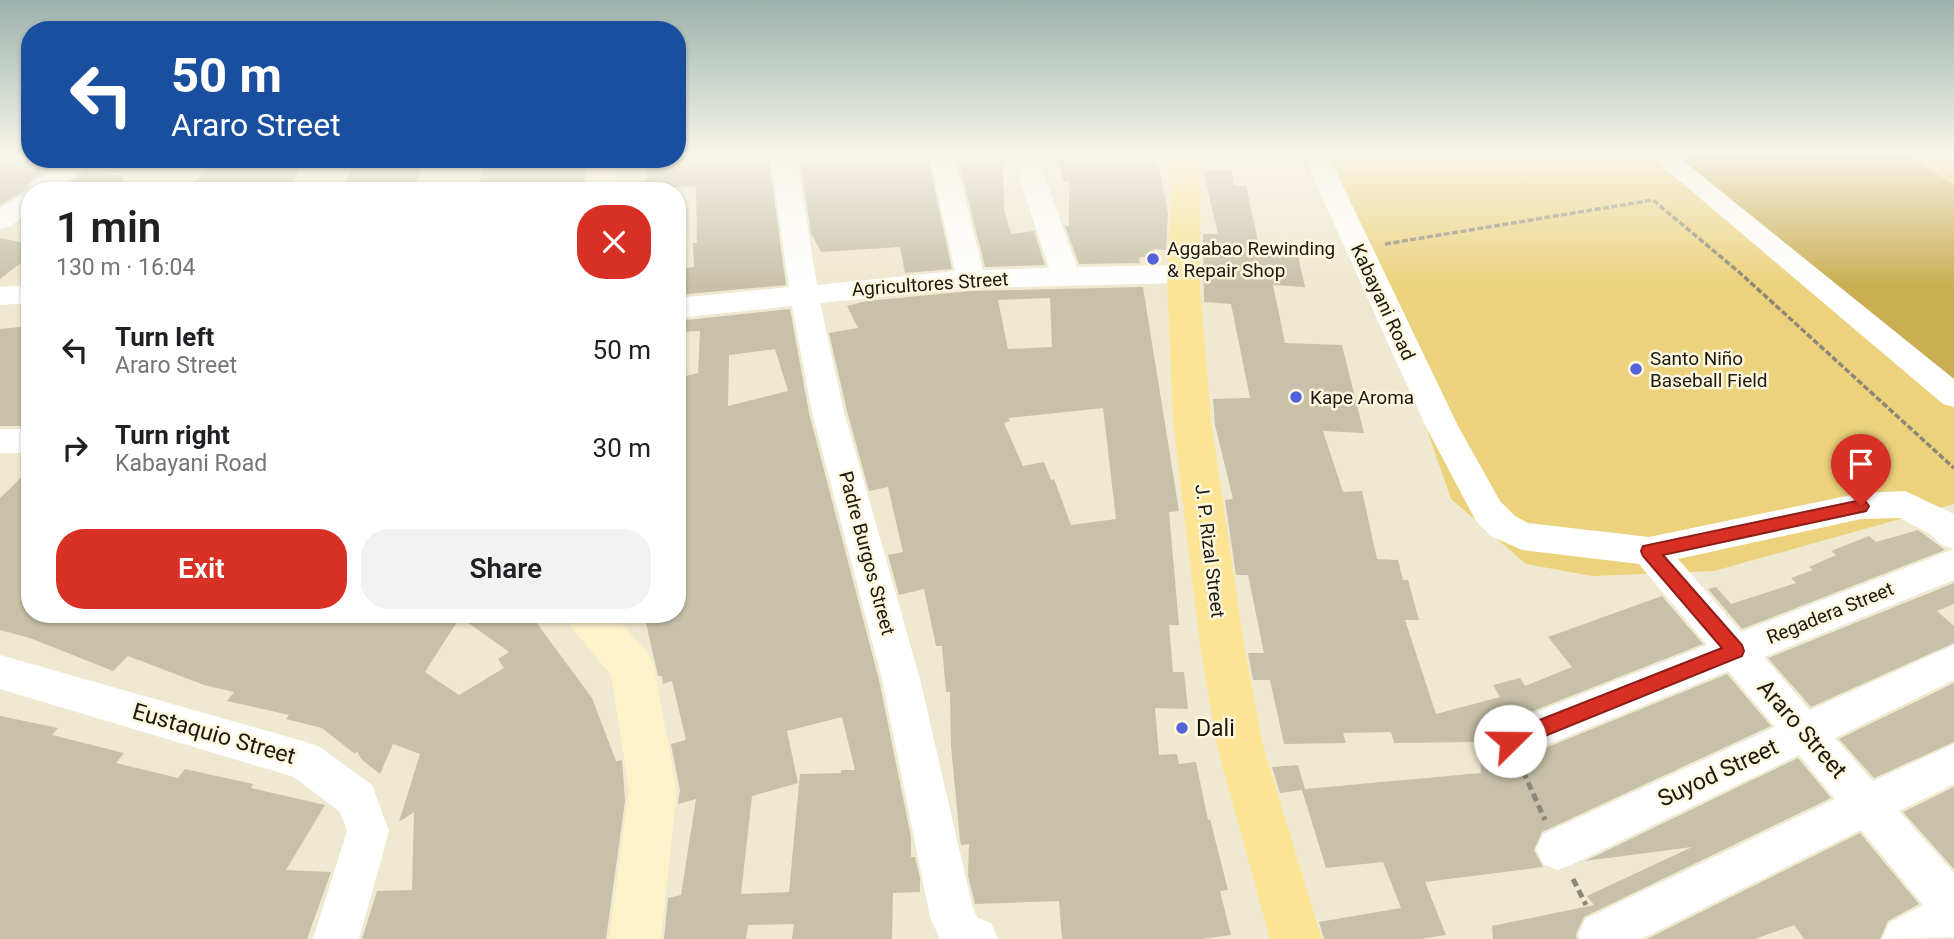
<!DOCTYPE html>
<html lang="en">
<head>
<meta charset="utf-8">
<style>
  body { margin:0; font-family:Roboto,sans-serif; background:#f2f2f2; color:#202124; height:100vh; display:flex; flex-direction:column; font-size:26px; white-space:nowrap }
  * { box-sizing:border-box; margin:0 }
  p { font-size:23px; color:#757577 }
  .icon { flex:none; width:38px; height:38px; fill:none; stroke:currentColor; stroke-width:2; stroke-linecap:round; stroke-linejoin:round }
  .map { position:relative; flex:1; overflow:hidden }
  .side { position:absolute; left:21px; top:182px; width:665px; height:441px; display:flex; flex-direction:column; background:#fff; border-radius:28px; box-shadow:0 2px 5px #0004 }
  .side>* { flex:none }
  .guide { position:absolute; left:21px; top:21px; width:665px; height:147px; border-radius:28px; box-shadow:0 2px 5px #0004; background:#1a4fa0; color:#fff; overflow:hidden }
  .pin { position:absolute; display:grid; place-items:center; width:60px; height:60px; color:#fff; margin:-72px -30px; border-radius:50% 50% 50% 0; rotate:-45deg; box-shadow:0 0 7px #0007 }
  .pin .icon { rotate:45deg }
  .me { position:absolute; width:77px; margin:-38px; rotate:68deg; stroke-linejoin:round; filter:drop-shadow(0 0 5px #0008) }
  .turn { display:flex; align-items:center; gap:24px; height:147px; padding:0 35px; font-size:32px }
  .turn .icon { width:91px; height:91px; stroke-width:2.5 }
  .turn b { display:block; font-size:49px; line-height:60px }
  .round { display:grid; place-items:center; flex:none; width:74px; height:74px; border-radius:28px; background:#f2f2f2 }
  .summary { display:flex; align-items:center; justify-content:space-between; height:119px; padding:0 35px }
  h1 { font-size:42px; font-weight:600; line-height:52px }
  .action { display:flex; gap:14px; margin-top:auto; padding:14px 35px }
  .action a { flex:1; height:80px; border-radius:28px; background:#d93025; color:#fff; font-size:28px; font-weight:600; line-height:80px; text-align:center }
  .action a+a { background:#f2f2f2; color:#202124 }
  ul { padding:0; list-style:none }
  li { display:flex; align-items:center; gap:21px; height:98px; padding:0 35px }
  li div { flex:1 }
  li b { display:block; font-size:26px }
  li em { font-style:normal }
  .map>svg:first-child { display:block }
  .green { fill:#ecd27c }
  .water { fill:#c9ae52 }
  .building { fill:#c7c1a9; fill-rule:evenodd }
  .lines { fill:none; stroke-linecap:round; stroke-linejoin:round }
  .path-far1 { stroke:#8c8776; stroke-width:3.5; stroke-dasharray:6 2.5; stroke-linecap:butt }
  .path { stroke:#8c8776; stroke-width:5; stroke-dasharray:8 4.5; stroke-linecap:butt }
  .lane { fill:#fff; fill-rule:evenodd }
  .street { fill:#fff; fill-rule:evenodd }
  .secondary { fill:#fdf2ca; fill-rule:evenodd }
  .primary { fill:#fbe594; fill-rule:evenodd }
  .route { fill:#d93025; stroke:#8d1f18; stroke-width:2 }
  .poi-dot { fill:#5462d8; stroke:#fef7de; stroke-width:2.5 }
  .labels { text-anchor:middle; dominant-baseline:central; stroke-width:5; stroke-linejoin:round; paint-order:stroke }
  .poi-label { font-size:19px; fill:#1b1910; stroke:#fef7de; text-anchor:start }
  .street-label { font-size:19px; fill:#1b1910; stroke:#fef7de }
  .near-poi-label { font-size:23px; fill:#1b1910; stroke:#fef7de; text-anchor:start }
  .near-street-label { font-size:23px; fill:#1b1910; stroke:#fef7de }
</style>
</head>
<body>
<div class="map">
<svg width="1954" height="939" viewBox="0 0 1954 939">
  <rect width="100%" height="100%" fill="#f0e9d1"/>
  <!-- green -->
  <path class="green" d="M 1290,155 L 1673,155 L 1954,381 L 1954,504 L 1714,571 L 1592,576 L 1526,564 L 1451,499 L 1350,208 Z
    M 1908,155 L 1954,155 L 1954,185 Z"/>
  <!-- water -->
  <path class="water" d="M 1673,155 L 1908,155 L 1954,185 L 1954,381 Z"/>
  <!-- building -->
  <path class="building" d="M 677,155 L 768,155 L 786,285 L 677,295 L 677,269 L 694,267 L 693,243 L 697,243 L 696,186 L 645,189 L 648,159 L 677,159 Z
    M 799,155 L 927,155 L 952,269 L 905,273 L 900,247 L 821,252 L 811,233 Z
    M 957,155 L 1003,155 L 1004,209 L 1011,234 L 1034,231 L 1045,265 L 985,267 Z
    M 1057,155 L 1157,155 L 1168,213 L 1166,250 L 1154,249 L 1155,255 L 1139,258 L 1140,263 L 1079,264 L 1065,226 L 1069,226 L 1069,181 L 1063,182 Z
    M 0,159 L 61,159 L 29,183 L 26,190 L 0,205 Z
    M 211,159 L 306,159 L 287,191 L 188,191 Z
    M 356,159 L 426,159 L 413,191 L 341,191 Z
    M 484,159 L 586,159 L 584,191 L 478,191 Z
    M 1203,170 L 1232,170 L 1234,186 L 1246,186 L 1259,245 L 1296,247 L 1305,287 L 1273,285 L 1285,343 L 1342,345 L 1364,433 L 1323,431 L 1343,492 L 1362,491 L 1377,559 L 1398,560 L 1403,580 L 1408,580 L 1419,620 L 1405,620 L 1436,714 L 1500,697 L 1493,685 L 1520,678 L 1525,686 L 1572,667 L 1548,637 L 1662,596 L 1703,644 L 1495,726 L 1488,740 L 1494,755 L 1511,762 L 1727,674 L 1771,726 L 1542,832 L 1534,850 L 1543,867 L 1425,882 L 1446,935 L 1420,939 L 1324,939 L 1319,922 L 1401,908 L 1383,862 L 1326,868 L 1302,790 L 1280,793 L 1272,767 L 1298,765 L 1305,789 L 1481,773 L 1480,742 L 1394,743 L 1391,732 L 1343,733 L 1346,743 L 1284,744 L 1270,680 L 1253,680 L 1248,653 L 1264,653 L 1248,575 L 1236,575 L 1225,500 L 1233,499 L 1215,425 L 1213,399 L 1250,398 L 1231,304 L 1204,302 L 1203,234 L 1218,234 Z
    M 84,171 L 123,176 L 122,191 L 61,191 Z
    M 0,238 L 30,244 L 30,256 L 0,279 Z
    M 1143,287 L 1179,511 L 1169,512 L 1179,625 L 1169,625 L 1173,672 L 1184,672 L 1188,709 L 1155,708 L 1159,755 L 1177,754 L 1179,764 L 1196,762 L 1208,820 L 1210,819 L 1228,890 L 1220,891 L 1231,935 L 1202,939 L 1062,939 L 1059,901 L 975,904 L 968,876 L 969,844 L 961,845 L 960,840 L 951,746 L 950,692 L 946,692 L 942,646 L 936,646 L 924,589 L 899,595 L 888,555 L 903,552 L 888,487 L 869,491 L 847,411 L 829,333 L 858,328 L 847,306 L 867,301 L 971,291 ZM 1050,298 L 1052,347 L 1008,349 L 998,300 ZM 1103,408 L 1116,519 L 1071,525 L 1054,479 L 1051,480 L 1044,462 L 1023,466 L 1004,423 L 1010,421 L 1008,418 Z
    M 790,309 L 809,413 L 879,680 L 911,837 L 911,857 L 915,857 L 920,878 L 920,892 L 893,893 L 892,939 L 792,939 L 794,924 L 748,925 L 746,939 L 664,939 L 668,898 L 681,895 L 696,799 L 678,804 L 680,790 L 671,744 L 686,740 L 672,681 L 663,684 L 662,676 L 658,676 L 644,614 L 677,614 L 677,423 L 685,421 L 677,378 L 698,373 L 700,331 L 677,332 L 677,321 ZM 775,349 L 788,391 L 728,406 L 729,355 ZM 842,717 L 855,770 L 841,770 L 841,773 L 800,774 L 789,892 L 741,894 L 752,796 L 798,783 L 787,731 Z
    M 30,326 L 30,426 L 0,426 L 0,329 Z
    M 30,469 L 30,614 L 530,614 L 592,698 L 616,761 L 622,760 L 625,801 L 606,939 L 362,939 L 377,891 L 412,890 L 414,812 L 399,822 L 420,754 L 393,744 L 380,774 L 361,759 L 357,751 L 355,754 L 322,728 L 286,719 L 289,715 L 227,701 L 234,692 L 204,685 L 128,656 L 113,671 L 30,638 L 0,630 L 0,498 ZM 460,617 L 509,652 L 498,659 L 504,668 L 459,695 L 425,672 Z
    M 1918,530 L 1945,550 L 1742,629 L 1708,589 L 1716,587 L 1731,604 L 1796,583 L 1791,578 L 1813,570 L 1809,567 L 1836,555 L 1831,551 L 1869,536 L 1876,542 Z
    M 1954,583 L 1954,604 L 1937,611 L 1954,626 L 1954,643 L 1811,707 L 1768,658 Z
    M 1954,683 L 1954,742 L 1874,778 L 1839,739 Z
    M 0,716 L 58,728 L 52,735 L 124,753 L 116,763 L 178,778 L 185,769 L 253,784 L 251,788 L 325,805 L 286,870 L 331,872 L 307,939 L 0,939 Z
    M 1798,758 L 1831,798 L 1584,917 L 1576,934 L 1577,939 L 1493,939 L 1492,926 L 1594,905 L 1587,896 L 1692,847 L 1585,861 Z
    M 1954,787 L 1954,869 L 1903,812 Z
    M 1860,833 L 1919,904 L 1888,921 L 1880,939 L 1804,939 L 1794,925 L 1755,939 L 1647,939 Z"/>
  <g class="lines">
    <!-- path-far1 -->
    <path class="path-far1" d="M 1385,244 L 1653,200 L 1739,272 L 1954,468"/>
    <!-- path -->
    <path class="path" d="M 1523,771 L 1545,820
      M 1573,879 L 1586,905"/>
    <!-- lane -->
    <path class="lane" d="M 1430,155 L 1473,155 C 1464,161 1439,161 1430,155 Z"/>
    <!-- street -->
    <path class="street" d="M 770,155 L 796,155 L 817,285 L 955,271 L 929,155 L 954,155 L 983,270 L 1049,268 L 1012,155 L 1037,155 L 1077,267 L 1183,265 L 1193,268 L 1197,274 L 1193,280 L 1183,283 L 971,288 L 820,303 L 844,412 L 920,679 L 973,909 L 978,918 L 991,923 L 998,939 L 940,939 L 930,917 L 882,679 L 812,412 L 792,306 L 677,318 L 677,298 L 789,287 Z
      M 1303,155 L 1328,155 L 1458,426 L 1500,501 L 1515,516 L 1528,523 L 1649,537 L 1861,493 L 1905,491 L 1954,514 L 1954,549 L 1942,545 L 1930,534 L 1900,518 L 1861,519 L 1678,559 L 1741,632 L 1954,549 L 1954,580 L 1764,657 L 1810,710 L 1954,645 L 1954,680 L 1835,738 L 1873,781 L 1954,744 L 1954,784 L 1899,811 L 1954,873 L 1954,937 L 1882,939 L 1889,923 L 1923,905 L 1861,830 L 1641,939 L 1580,939 L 1578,935 L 1585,919 L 1835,799 L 1799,755 L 1573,864 L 1558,870 L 1543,864 L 1536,849 L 1543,834 L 1775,727 L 1728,671 L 1510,760 L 1496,754 L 1490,741 L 1496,728 L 1707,645 L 1639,564 L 1522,550 L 1491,536 L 1476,521 L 1426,427 Z
      M 1649,155 L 1676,155 L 1954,379 L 1954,407 L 1943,404 Z
      M 66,159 L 94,159 L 57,191 L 30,191 L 30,212 L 9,227 L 0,229 L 0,208 L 28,192 L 31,185 Z
      M 30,285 L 30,303 L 0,305 L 0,287 Z
      M 0,429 L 30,429 L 30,453 L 0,453 Z
      M 0,655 L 306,742 L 320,747 L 372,785 L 389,831 L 359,939 L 313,939 L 347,831 L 340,812 L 294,777 L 0,689 Z"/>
    <!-- secondary -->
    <path class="secondary" d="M 589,159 L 619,159 L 617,191 L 587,191 Z
      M 565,614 L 613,614 L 648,653 L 654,667 L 677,790 L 661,939 L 609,939 L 629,790 L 611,675 L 571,627 Z"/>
    <!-- primary -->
    <path class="primary" d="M 1170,155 L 1198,155 L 1201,200 L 1199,274 L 1211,421 L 1244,645 L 1263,746 L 1322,939 L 1270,939 L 1217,746 L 1200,645 L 1173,421 L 1167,274 L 1171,200 Z"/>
  </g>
  <!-- sky -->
  <linearGradient id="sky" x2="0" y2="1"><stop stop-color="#9bb2ac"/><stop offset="0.54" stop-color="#f8f5ea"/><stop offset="1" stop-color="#f8f5ea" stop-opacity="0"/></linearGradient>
  <rect width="1954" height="286" fill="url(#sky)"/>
  <!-- route -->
  <path class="route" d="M 1861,500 L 1866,502 L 1869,506 L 1866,511 L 1663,555 L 1742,645 L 1744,651 L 1742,656 L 1510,750 L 1504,747 L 1501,741 L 1504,734 L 1722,648 L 1643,556 L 1641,551 L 1643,546 Z"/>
  <!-- markers -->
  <g class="poi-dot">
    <circle cx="1153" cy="259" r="7"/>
    <circle cx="1636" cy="369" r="7"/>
    <circle cx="1296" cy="397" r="7"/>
    <circle cx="1182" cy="728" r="7"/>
  </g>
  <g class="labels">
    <!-- poi labels -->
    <g class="poi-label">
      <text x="1167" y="248">Aggabao Rewinding<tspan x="1167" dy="22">&amp; Repair Shop</tspan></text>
      <text x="1650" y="358">Santo Niño<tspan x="1650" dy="22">Baseball Field</tspan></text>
      <text x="1310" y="397">Kape Aroma</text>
    </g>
    <!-- street labels -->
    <g class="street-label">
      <text transform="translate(930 284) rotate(-4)">Agricultores Street</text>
      <text transform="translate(1383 302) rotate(65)">Kabayani Road</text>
      <text transform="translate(1210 551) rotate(83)">J. P. Rizal Street</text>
      <text transform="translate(867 553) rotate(75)">Padre Burgos Street</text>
      <text transform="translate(1830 613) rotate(-22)">Regadera Street</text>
    </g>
    <!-- near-poi labels -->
    <g class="near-poi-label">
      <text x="1196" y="728">Dali</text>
    </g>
    <!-- near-street labels -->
    <g class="near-street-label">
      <text transform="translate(1802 729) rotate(49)">Araro Street</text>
      <text transform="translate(214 734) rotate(16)">Eustaquio Street</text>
      <text transform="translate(1718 773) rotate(-25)">Suyod Street</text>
    </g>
  </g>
</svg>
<div class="pin" style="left:1861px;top:506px;background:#d93025"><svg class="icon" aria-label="arrive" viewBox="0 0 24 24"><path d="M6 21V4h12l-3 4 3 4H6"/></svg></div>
<svg class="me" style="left:1510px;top:741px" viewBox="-20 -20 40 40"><circle r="19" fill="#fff"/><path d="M0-13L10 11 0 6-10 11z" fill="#d93025"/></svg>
<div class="guide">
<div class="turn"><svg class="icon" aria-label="left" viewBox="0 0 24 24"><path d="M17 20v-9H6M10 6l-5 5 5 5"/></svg><div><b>50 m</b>Araro Street</div></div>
</div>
<section class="side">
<div class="summary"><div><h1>1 min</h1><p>130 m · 16:04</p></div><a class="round" style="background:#d93025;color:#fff"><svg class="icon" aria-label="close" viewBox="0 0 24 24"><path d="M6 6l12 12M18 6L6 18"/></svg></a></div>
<ul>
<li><svg class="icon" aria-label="left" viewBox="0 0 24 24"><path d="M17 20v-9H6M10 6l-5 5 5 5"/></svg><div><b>Turn left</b><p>Araro Street</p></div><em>50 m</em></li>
<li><svg class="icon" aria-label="right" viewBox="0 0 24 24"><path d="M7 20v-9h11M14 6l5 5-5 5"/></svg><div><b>Turn right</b><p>Kabayani Road</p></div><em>30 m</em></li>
</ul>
<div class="action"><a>Exit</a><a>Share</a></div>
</section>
</div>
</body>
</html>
